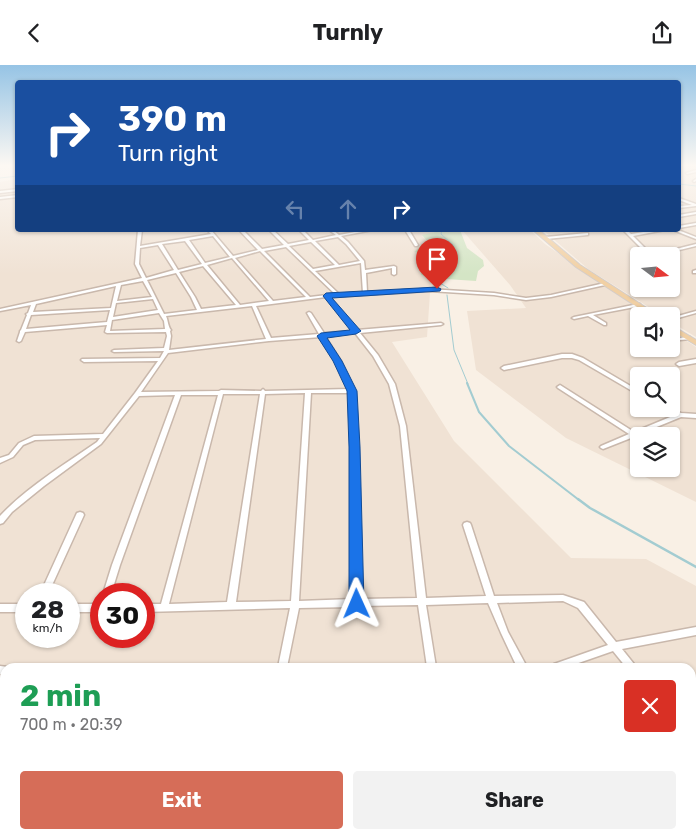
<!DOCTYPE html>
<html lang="en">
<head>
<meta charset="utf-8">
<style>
  body { margin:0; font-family:Rubik,sans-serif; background:#f2f2f2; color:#202124; height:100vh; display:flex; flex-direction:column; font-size:19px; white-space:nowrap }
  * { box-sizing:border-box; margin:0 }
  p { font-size:16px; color:#757577 }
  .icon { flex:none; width:28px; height:28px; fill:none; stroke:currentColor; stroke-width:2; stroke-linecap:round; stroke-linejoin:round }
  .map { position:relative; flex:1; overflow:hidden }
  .drawer { position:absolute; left:0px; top:598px; width:696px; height:176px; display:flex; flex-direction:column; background:#fff; border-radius:15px 15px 0 0; box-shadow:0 1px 4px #0004 }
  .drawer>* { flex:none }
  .hud { position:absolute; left:15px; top:15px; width:666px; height:152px; border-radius:5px; box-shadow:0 1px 4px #0004; background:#1a4fa0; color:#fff; overflow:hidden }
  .needle { width:32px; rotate:106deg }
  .fabs { position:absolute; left:630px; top:182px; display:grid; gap:10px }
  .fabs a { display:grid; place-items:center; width:50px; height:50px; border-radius:5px; background:#fff; box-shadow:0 1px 4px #0004; font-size:25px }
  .speed { position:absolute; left:15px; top:518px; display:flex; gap:10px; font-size:25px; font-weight:700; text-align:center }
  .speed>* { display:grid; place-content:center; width:65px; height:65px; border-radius:50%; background:#fff; box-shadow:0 1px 4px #0004; line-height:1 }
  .speed small { font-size:12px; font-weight:400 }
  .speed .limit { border:8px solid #d22; background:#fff; color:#111 }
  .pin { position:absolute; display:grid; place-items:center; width:42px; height:42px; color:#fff; margin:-51px -21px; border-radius:50% 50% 50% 0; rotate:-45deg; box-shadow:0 0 5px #0007 }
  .pin .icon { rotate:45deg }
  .me { position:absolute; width:55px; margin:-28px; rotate:359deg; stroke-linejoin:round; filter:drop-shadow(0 0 4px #0008) }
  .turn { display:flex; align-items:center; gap:18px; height:105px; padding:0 20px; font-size:22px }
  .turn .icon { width:65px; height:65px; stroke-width:2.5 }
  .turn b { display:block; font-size:35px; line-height:42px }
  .lanes { display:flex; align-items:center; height:48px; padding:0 20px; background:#0003; justify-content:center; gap:25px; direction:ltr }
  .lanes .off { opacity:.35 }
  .round { display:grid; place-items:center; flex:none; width:52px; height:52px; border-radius:5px; background:#f2f2f2 }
  .summary { display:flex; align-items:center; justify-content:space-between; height:85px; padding:0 20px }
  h1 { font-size:30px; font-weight:700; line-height:38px; color:#1e9e55 }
  .cta { display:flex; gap:10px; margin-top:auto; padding:10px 20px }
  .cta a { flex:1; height:58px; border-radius:5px; background:#d66d58; color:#fff; font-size:20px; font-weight:700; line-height:58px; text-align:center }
  .cta a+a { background:#f2f2f2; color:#202124 }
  header { display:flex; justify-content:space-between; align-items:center; height:65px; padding:0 20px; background:#fff; font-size:22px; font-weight:700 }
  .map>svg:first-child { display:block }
  .residential { fill:#f0e2d4; fill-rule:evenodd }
  .green { fill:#d4e5c5 }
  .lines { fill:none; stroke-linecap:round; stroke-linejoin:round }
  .stream-far2 { stroke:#a3ccd1; stroke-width:1 }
  .stream-far1 { stroke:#a3ccd1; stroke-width:2 }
  .stream { stroke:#a3ccd1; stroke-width:2.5 }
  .street-casing { stroke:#c9b8ac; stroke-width:3 }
  .primary-casing { stroke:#d4cdca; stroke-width:2 }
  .street { fill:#fff; fill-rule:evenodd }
  .primary { fill:#f1d0a4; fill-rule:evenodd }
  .route { fill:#1a73e8; stroke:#114b97 }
</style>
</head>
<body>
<header><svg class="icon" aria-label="back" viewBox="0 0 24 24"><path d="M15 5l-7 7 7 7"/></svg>Turnly<svg class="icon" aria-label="share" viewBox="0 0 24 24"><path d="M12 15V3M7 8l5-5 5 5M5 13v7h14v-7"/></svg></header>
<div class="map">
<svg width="696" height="773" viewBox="0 0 696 773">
  <rect width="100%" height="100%" fill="#f9f0e5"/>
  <!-- residential -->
  <path class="residential" d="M 679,101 L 696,101 L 696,272 L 671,257 L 671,251 L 663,251 L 588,204 L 543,165 L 679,165 ZM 639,191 L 671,191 L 671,224 L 639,224 Z
    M 17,114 L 18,165 L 434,165 L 435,167 L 422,171 L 427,176 L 415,187 L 442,191 L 437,198 L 421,210 L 431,213 L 427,272 L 392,277 L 454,376 L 571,493 L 646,494 L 696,521 L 696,773 L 0,773 L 0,117 ZM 26,529 L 69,529 L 69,571 L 26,571 ZM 101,529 L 144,529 L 144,571 L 101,571 ZM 5,602 L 691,602 L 691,769 L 5,769 Z
    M 462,165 L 530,165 L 545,179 L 649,251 L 639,251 L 639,284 L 671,284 L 671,266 L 696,282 L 696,437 L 566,373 L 476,305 L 467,246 L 526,243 L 510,220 ZM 639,311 L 671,311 L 671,344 L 639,344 ZM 639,371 L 671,371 L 671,404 L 639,404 Z"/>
  <!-- green -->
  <path class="green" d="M 434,165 L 460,165 L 467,183 L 483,195 L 484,201 L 478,206 L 476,216 L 431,213 L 421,210 L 421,202 L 437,198 L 442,192 L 414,187 L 427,176 L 422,170 L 435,167 Z"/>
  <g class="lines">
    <!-- stream-far2 -->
    <path class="stream-far2" d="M 0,113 L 18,111
      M 679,119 L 696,121
      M 442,165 L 441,169 L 453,180 L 452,208 L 440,218 L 448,223
      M 447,230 L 454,285 L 468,319"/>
    <!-- stream-far1 -->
    <path class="stream-far1" d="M 467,318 L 479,347 L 509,381 L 579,435"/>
    <!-- stream -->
    <path class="stream" d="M 578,434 L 590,443 L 696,502"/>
    <!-- street casing -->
    <g class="street-casing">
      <path id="street" d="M 696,105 L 696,107 L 687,109 L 686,108 Z
        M 696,114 L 696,116 L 694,117 L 693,116 Z
        M 18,124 L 18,126 L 0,128 L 0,126 Z
        M 18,130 L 18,132 L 0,134 L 0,132 Z
        M 679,133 L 696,139 L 696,141 L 679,143 L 679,141 L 692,140 L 679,135 Z
        M 696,147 L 696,149 L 679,152 L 679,150 Z
        M 696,158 L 696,160 L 679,163 L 679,161 Z
        M 138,165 L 142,165 L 140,181 L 211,169 L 207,165 L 211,165 L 233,191 L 258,185 L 239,165 L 243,165 L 262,184 L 284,180 L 269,165 L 273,165 L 288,179 L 309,175 L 299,165 L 303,165 L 313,175 L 336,170 L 329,165 L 333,165 L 339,170 L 365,165 L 373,165 L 341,171 L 348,177 L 364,196 L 365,205 L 394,201 L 396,202 L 396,209 L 394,210 L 392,209 L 392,203 L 366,208 L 367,227 L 429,224 L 494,228 L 526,233 L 551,230 L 605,218 L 605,220 L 551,232 L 526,235 L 494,230 L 429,226 L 330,232 L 357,265 L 441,258 L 443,259 L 441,260 L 360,268 L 378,290 L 395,319 L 406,361 L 426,533 L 486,531 L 463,460 L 464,458 L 467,457 L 470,458 L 471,460 L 494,531 L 563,530 L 584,537 L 616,577 L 696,562 L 696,570 L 622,584 L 634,599 L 635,602 L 626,602 L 613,586 L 567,602 L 553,602 L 554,599 L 608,580 L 578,543 L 563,536 L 497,538 L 508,567 L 527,602 L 517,602 L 501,568 L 488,538 L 426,540 L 436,602 L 427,602 L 418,540 L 360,541 L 357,543 L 354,542 L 299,543 L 287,602 L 278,602 L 290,543 L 144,547 L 144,539 L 161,539 L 218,330 L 181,330 L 120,500 L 111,529 L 103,529 L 112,500 L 175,330 L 139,331 L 101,379 L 44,421 L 12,447 L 3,458 L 0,459 L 0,451 C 26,423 65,399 97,377 L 100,373 L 35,375 L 23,380 L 13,392 L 0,398 L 0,393 L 9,390 L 19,378 L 34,371 L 103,369 L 135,328 L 158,296 L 84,297 L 81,295 L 82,294 L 160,293 L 164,286 L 114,287 L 112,286 L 114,285 L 164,283 L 167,271 L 166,267 L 107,268 L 105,267 L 107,260 L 25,267 L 21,276 L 19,277 L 17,276 L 20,267 L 20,266 L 21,265 L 27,250 L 26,249 L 28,248 L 31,240 L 0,246 L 0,244 L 142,213 L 135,199 ZM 213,171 L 230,192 L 205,198 L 189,175 ZM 338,172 L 346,179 L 360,196 L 339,200 L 315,176 ZM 185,176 L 202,199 L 178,205 L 162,179 ZM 311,177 L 335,200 L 313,204 L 289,181 ZM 158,180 L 174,205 L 146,213 L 139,199 L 140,183 ZM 286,182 L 335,229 L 310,232 L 264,186 ZM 260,186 L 306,232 L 273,236 L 235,193 ZM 232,193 L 269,236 L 240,240 L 207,200 ZM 361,198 L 363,228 L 339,229 L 315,206 ZM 203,201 L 236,240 L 201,244 L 195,232 L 179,207 ZM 176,208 L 191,232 L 197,245 L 164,249 L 147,215 ZM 143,216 L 152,232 L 117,236 L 121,220 ZM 116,221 L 111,243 L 33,247 L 36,239 ZM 326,232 L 353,266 L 324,268 L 311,248 L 309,247 L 307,248 L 319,269 L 271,273 L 256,241 ZM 153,234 L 158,245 L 113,252 L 116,238 ZM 252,241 L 266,274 L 169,285 L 171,271 L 170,266 L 171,265 C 168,262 168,255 166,251 ZM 110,245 L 107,257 L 26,264 L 31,250 ZM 159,248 L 164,256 L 165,264 L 110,266 L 112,255 ZM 355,268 L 373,291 L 389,319 L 400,361 L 417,533 L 361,534 L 358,382 L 355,326 L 341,296 L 325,271 ZM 321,272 L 335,296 L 349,324 L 265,326 L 263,324 L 261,326 L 221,325 L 219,326 L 141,327 L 168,288 L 269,276 ZM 305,328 L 291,536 L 236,537 L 265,329 ZM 311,328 L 349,328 L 352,382 L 353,534 L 299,536 ZM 223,329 L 260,329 L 227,537 L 169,539 Z
        M 405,165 L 409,165 L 418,180 L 417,181 L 415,181 Z
        M 623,165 L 627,165 L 631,169 L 656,165 L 665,165 L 633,171 L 652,190 L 696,179 L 696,181 L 655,191 L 649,191 Z
        M 673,165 L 678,165 L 696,172 L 696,174 Z
        M 587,168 L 588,168 L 588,170 L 546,174 L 544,173 L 546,172 Z
        M 696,205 L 696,208 L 693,208 L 693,206 Z
        M 638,239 L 640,239 L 640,241 L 593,250 L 606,258 L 606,260 L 604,260 L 588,251 L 574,254 L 572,253 L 574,252 Z
        M 696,246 L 696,248 L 671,255 L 671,253 Z
        M 688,272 L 690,272 L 690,274 L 671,276 L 671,274 Z
        M 562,289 L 572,289 L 583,293 L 639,326 L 639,330 L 579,295 L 572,293 L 562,293 L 504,305 L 501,303 L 504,301 Z
        M 696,294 L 696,298 L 679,301 L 676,299 L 679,297 Z
        M 560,320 L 634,367 L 675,350 L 663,345 L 662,344 L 669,344 L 681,348 L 696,349 L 696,353 L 681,352 L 637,370 L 636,371 L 603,384 L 601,383 L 600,382 L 601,381 L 629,369 L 558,323 L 557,322 Z
        M 80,447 L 83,448 L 84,450 L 48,529 L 40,529 L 76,450 L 77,448 Z
        M 0,539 L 26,539 L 26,547 L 0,547 Z
        M 69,539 L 101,539 L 101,547 L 69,547 Z
        M 0,601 L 8,602 L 5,602 L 5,609 L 0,609 Z
        M 696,628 L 696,638 L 691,640 L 691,630 Z
        M 691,682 C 696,685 696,693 696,699 L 691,696 Z
        M 696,748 L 696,760 L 691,761 L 691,750 Z
        M 58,769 L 72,769 L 70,773 L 56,773 Z
        M 113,769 L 125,769 L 123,773 L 111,773 Z
        M 242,769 L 253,769 L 252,773 L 240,773 Z
        M 255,769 L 283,769 L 286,773 L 257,773 Z
        M 449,769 L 459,769 L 460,773 L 448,773 Z
        M 611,769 L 624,769 L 626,773 L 613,773 Z
        M 649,769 L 668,769 L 666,773 L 647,773 Z"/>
    </g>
    <!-- primary casing -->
    <g class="primary-casing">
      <path id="primary" d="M 533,165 L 539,165 L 580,200 L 659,251 L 651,251 L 576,202 Z
        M 671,260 L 696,275 L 696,280 L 671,265 Z"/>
    </g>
    <!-- street -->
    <use href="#street" class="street"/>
    <!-- primary -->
    <use href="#primary" class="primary"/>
  </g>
  <!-- sky -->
  <linearGradient id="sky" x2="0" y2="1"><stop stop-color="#96c4e5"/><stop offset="0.48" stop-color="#fcf8f3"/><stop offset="1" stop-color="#fcf8f3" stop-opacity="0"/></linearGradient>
  <rect width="696" height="209" fill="url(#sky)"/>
  <!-- route -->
  <path class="route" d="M 437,222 L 441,224 L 440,226 L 332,233 L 361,266 L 356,269 L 327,273 L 342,296 L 357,326 L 360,382 L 364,539 L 362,544 L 357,546 L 351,544 L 349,539 L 349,382 L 347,326 L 333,296 L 317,271 L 321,268 L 350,265 L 323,231 L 326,228 Z"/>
</svg>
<div class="fabs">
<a><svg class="needle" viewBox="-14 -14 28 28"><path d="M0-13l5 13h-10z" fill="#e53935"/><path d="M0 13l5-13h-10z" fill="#757577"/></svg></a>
<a><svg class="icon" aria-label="sound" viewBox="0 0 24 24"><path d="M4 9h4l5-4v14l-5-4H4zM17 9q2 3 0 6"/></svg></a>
<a><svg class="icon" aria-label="search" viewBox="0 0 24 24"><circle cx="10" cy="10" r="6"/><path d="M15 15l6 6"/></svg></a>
<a><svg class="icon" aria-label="layers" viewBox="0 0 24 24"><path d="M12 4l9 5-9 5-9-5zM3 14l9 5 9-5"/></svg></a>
</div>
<div class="speed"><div>28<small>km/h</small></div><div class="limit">30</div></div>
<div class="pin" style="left:437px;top:224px;background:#d93025"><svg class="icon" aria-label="arrive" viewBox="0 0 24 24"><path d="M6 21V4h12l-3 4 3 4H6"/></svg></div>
<svg class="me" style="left:357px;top:539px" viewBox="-20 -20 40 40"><path d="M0-17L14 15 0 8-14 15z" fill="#1a73e8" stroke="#fff" stroke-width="4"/></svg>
<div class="hud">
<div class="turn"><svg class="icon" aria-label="right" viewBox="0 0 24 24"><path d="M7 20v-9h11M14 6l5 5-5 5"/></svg><div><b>390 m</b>Turn right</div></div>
<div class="lanes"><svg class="icon off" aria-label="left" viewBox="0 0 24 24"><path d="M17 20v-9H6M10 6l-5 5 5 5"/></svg><svg class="icon off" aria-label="ahead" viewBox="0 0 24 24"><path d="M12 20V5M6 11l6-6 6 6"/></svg><svg class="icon" aria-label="right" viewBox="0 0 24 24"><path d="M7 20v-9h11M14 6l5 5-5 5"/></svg></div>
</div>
<section class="drawer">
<div class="summary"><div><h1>2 min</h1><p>700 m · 20:39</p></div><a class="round" style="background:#d93025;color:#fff"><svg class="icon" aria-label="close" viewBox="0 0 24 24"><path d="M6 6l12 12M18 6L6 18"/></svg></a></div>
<div class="cta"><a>Exit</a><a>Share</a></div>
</section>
</div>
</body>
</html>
